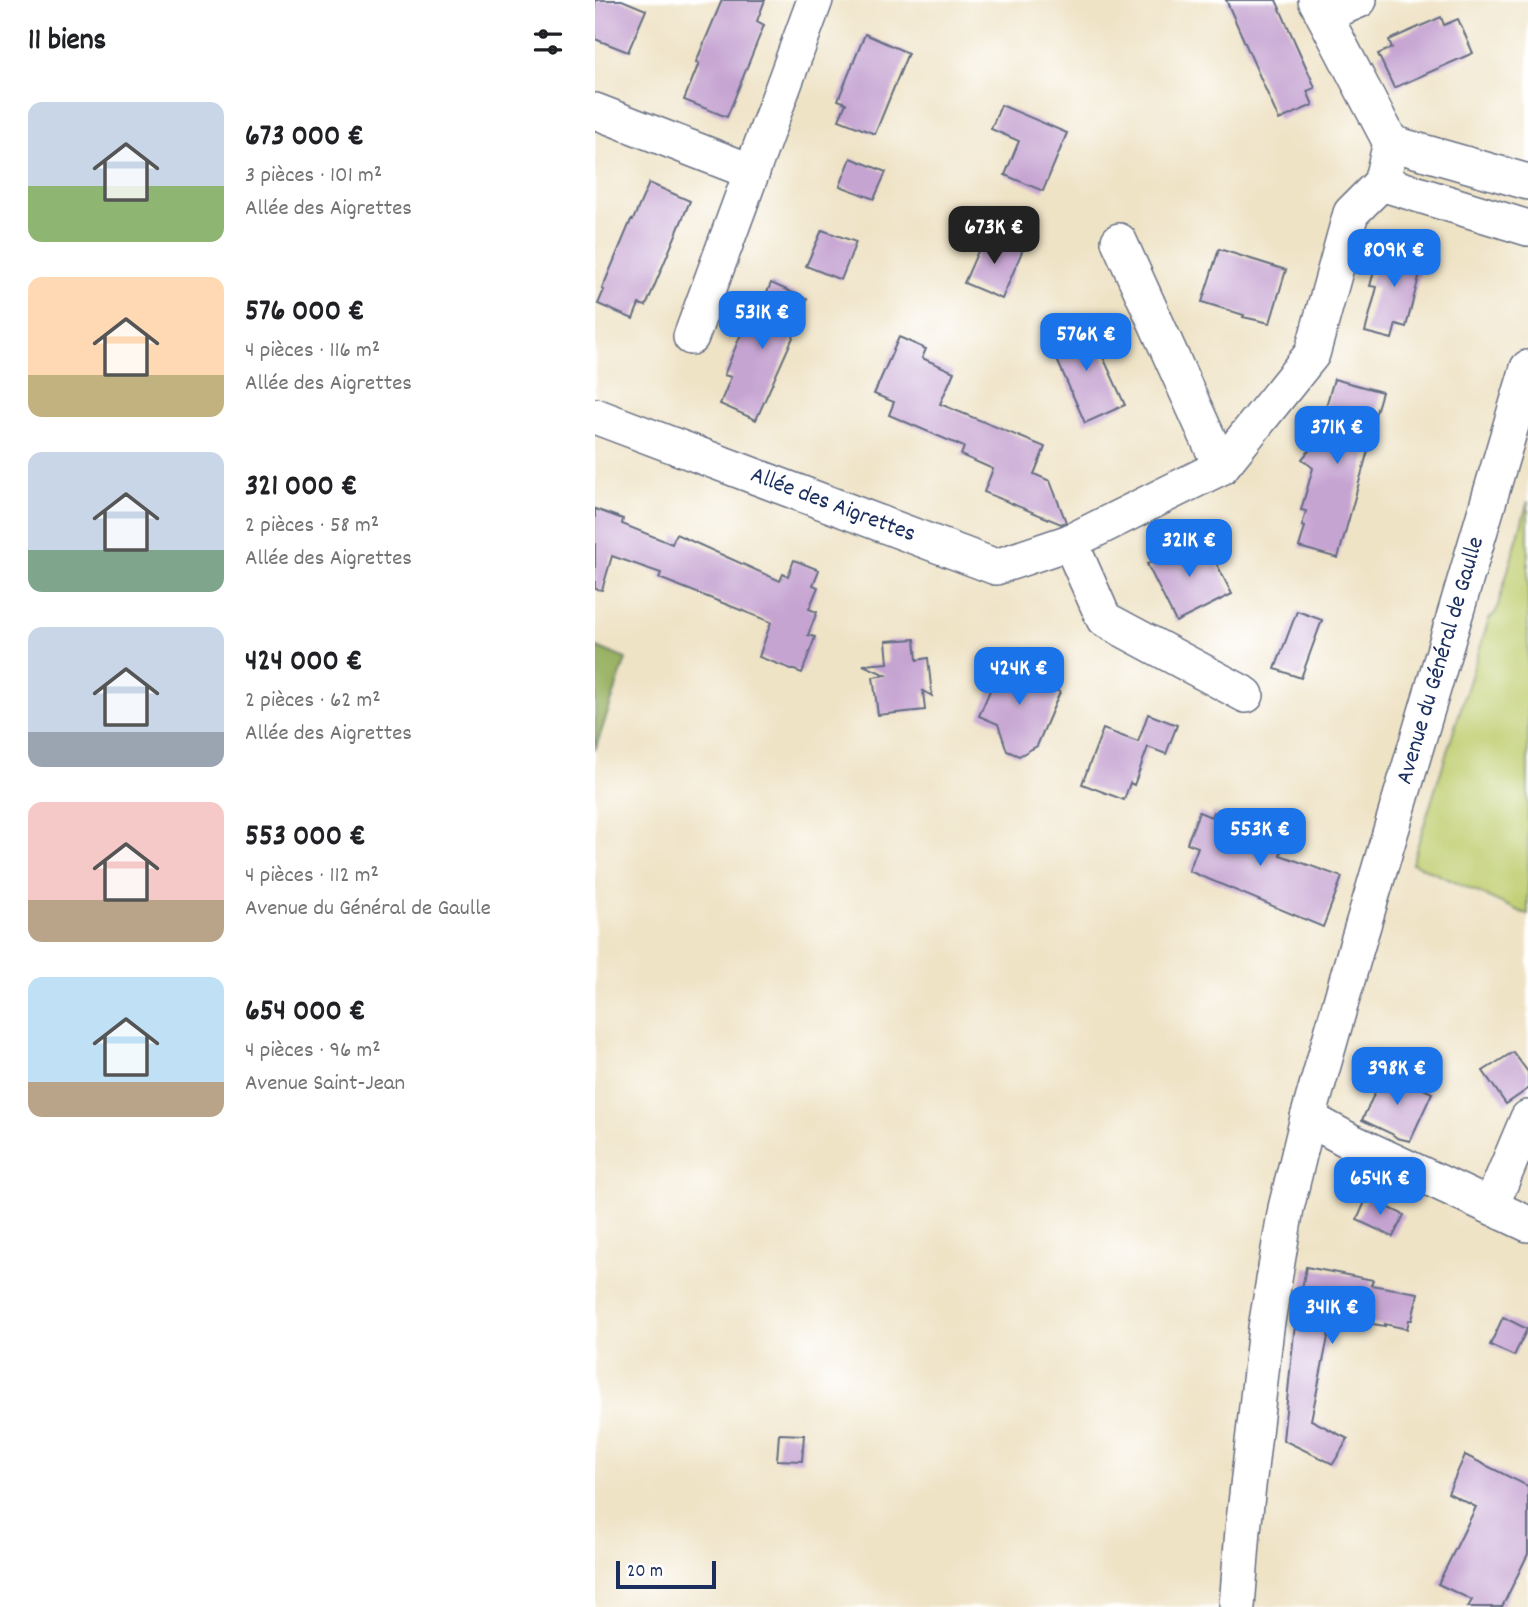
<!DOCTYPE html>
<html lang="fr">
<meta charset="utf-8">
<style>
:root{--surface:#fff;--page:#f6f6f6;--text:#202124;--muted:#757577;--accent:#1a73e8}
body{margin:0;font-family:Dekko,sans-serif;background:var(--page);color:var(--text);height:100vh;display:flex;flex-direction:column;font-size:26px;white-space:nowrap}
*{box-sizing:border-box;margin:0}
p{font-size:23px;color:var(--muted)}
.icon{flex:none;width:38px;height:38px;fill:none;stroke:currentColor;stroke-width:2;stroke-linecap:round;stroke-linejoin:round}
.map{position:relative;flex:1;overflow:hidden}
.side{display:flex;flex-direction:column;background:var(--surface);width:595px}
.side>*{flex:none}
.scale{position:absolute;left:21px;bottom:18px;width:100px;box-sizing:border-box;padding-left:7px;border:4px solid #1b2f5e;border-top:0;font-size:19px;line-height:24px;white-space:nowrap;color:#1b2f5e;-webkit-text-stroke:5px #fff;paint-order:stroke}
.price{position:absolute;translate:-50% -60px;padding:0 16px;border-radius:14px;background:var(--accent);color:#fff;font-size:23px;line-height:46px;filter:drop-shadow(0 2px 4px #0008)}
.price::after{content:'';position:absolute;left:50%;top:42px;width:21px;height:16px;margin-left:-10px;background:inherit;clip-path:polygon(0 0,100% 0,50% 100%)}
.price.active{background:#222;color:#fff}
ul{padding:0;list-style:none}
li{display:flex;align-items:center;gap:21px;height:175px;padding:0 28px}
li span{display:grid;place-items:center;flex:none;width:196px;height:140px;border-radius:14px;color:#555}
li>.icon{margin-inline-start:auto}
span .icon{width:84px;height:84px;fill:#fffc;stroke-width:1}
li b{font-size:30px}
h2{display:flex;justify-content:space-between;align-items:center;height:84px;padding:0 28px;font-size:30px}
main{display:flex;flex:1;min-height:0}
.map>svg:first-child{display:block}
</style>
<main>
<section class="side">
<h2>11 biens<svg class="icon" aria-label="filters" viewBox="0 0 24 24"><path d="M4 7h16M4 17h16"/><circle cx="9" cy="7" r="2"/><circle cx="15" cy="17" r="2"/></svg></h2>
<ul>
<li><span style="background:linear-gradient(#c9d6e8 60%,#8fb573 0)"><svg class="icon" aria-label="home" viewBox="0 0 24 24"><path d="M3 11l9-7 9 7M6 9v11h12V9"/></svg></span><div><b>673 000 €</b><p>3 pièces · 101 m²</p><p>Allée des Aigrettes</p></div></li>
<li><span style="background:linear-gradient(#ffd9b3 70%,#c2b280 0)"><svg class="icon" aria-label="home" viewBox="0 0 24 24"><path d="M3 11l9-7 9 7M6 9v11h12V9"/></svg></span><div><b>576 000 €</b><p>4 pièces · 116 m²</p><p>Allée des Aigrettes</p></div></li>
<li><span style="background:linear-gradient(#c9d6e8 70%,#7fa58c 0)"><svg class="icon" aria-label="home" viewBox="0 0 24 24"><path d="M3 11l9-7 9 7M6 9v11h12V9"/></svg></span><div><b>321 000 €</b><p>2 pièces · 58 m²</p><p>Allée des Aigrettes</p></div></li>
<li><span style="background:linear-gradient(#c9d6e8 75%,#9aa5b1 0)"><svg class="icon" aria-label="home" viewBox="0 0 24 24"><path d="M3 11l9-7 9 7M6 9v11h12V9"/></svg></span><div><b>424 000 €</b><p>2 pièces · 62 m²</p><p>Allée des Aigrettes</p></div></li>
<li><span style="background:linear-gradient(#f6c9c9 70%,#b9a48a 0)"><svg class="icon" aria-label="home" viewBox="0 0 24 24"><path d="M3 11l9-7 9 7M6 9v11h12V9"/></svg></span><div><b>553 000 €</b><p>4 pièces · 112 m²</p><p>Avenue du Général de Gaulle</p></div></li>
<li><span style="background:linear-gradient(#bfe0f5 75%,#b9a48a 0)"><svg class="icon" aria-label="home" viewBox="0 0 24 24"><path d="M3 11l9-7 9 7M6 9v11h12V9"/></svg></span><div><b>654 000 €</b><p>4 pièces · 96 m²</p><p>Avenue Saint-Jean</p></div></li>
</ul>
</section>
<div class="map">
<svg width="933" height="1607" viewBox="0 0 933 1607">
<rect width="100%" height="100%" fill="#fff"/>
<filter id="ink" filterUnits="userSpaceOnUse"><feTurbulence type="fractalNoise" baseFrequency=".0143" numOctaves="2"/><feDisplacementMap in="SourceGraphic" scale="14" xChannelSelector="R" yChannelSelector="G"/><feConvolveMatrix kernelMatrix="1 2 1 2 8 2 1 2 1" color-interpolation-filters="sRGB"/></filter>
<filter id="wash" filterUnits="userSpaceOnUse"><feTurbulence type="fractalNoise" baseFrequency=".00686" numOctaves="4" result="noise"/><feDisplacementMap in="SourceGraphic" scale="28" xChannelSelector="R" yChannelSelector="G"/><feGaussianBlur stdDeviation="1.57" result="paint"/><feColorMatrix in="noise" values="0 0 0 0 0 0 0 0 0 0 0 0 0 0 0 0 0 1.4 0 .05"/><feComposite in="paint" operator="in"/></filter>
<g filter="url(#wash)">
<rect width="100%" height="100%" fill="#efe3c6"/>
<polygon fill="#c0ce6f" stroke="#6e7e66" stroke-width="2" points="933,501 933,915 817,863 894,619 901,612"/>
<polygon fill="#98b162" stroke="#5a7060" stroke-width="2" points="0,646 31,659 0,750"/>
<g id="blocks">
<g fill="#c6a4d2">
<polygon points="0,0 27,0 51,10 33,52 0,39"/>
<polygon points="127,0 170,0 162,21 169,25 132,117 89,100 104,63 101,62"/>
<polygon points="631,0 681,0 716,78 720,88 712,91 718,105 684,120"/>
<polygon points="846,17 849,25 863,19 878,53 799,88 783,54 797,48 794,40"/>
<polygon points="270,34 313,53 280,134 244,120 251,103 243,100"/>
<polygon points="406,105 472,133 448,191 410,175 424,141 396,129"/>
<polygon points="256,158 291,172 279,199 245,186"/>
<polygon points="54,183 95,201 51,306 44,304 38,319 3,304 9,290 7,289 36,220 38,220"/>
<polygon points="227,230 261,242 246,280 211,266"/>
<polygon points="391,233 428,249 407,299 369,283"/>
<polygon points="787,242 830,254 811,327 801,324 797,339 770,332 782,287 775,286"/>
<polygon points="624,249 691,270 675,323 648,317 649,315 607,302"/>
<polygon points="176,283 212,299 197,334 199,335 161,420 125,404 136,377 129,375 157,307 164,311"/>
<polygon points="484,322 496,349 503,346 530,405 490,423 452,337"/>
<polygon points="304,337 331,349 327,358 359,372 345,404 450,447 439,474 455,481 471,522 466,524 389,492 398,469 366,455 369,447 294,415 299,402 279,394"/>
<polygon points="739,379 787,392 774,436 777,436 743,558 704,547 710,527 707,526 711,511 706,510 718,468 707,459 720,444"/>
<polygon points="0,509 28,519 27,524 77,544 81,534 185,581 188,574 193,576 199,560 224,570 218,585 223,587 214,609 222,612 213,635 220,637 207,673 164,657 176,622 64,578 66,573 17,556 7,590 0,589"/>
<polygon points="608,537 637,594 581,622 552,564"/>
<polygon points="702,611 727,620 706,678 680,669"/>
<polygon points="320,639 322,660 333,658 337,696 328,691 330,710 283,715 278,677 291,675 268,665 293,663 291,641"/>
<polygon points="408,660 451,678 448,685 465,692 442,746 424,756 412,751 403,724 384,716"/>
<polygon points="553,714 582,725 571,754 553,747 539,785 535,783 529,800 487,784 508,729 543,742"/>
<polygon points="604,812 616,817 618,812 690,841 685,855 747,877 728,927 594,871 603,847 592,843"/>
<polygon points="918,1052 933,1072 933,1089 911,1104 888,1071"/>
<polygon points="790,1071 837,1093 815,1141 802,1138 797,1134 767,1120"/>
<polygon points="772,1197 809,1215 798,1237 762,1220"/>
<polygon points="711,1267 778,1280 776,1285 823,1293 817,1320 814,1320 812,1329 790,1324 790,1326 766,1322 766,1327 738,1313 716,1420 753,1439 738,1464 688,1440 699,1333"/>
<polygon points="908,1317 932,1329 919,1356 895,1345"/>
<polygon points="184,1434 209,1435 207,1461 182,1460"/>
<polygon points="870,1455 933,1486 933,1554 907,1607 873,1607 877,1600 843,1584 881,1507 853,1493"/>
</g>
</g>
</g>
<g filter="url(#ink)">
<use href="#blocks" fill-opacity="0" stroke="#656e82" stroke-width="2"/>
<g fill="none" stroke-linecap="round" stroke-linejoin="round">
<defs>
<g id="minor">
<polyline points="721,0 796,143 786,183"/>
<polyline points="729,15 764,0"/>
<polyline points="0,111 157,172"/>
<polyline points="796,143 933,182"/>
<polyline points="786,183 933,228"/>
<polyline points="524,241 626,467"/>
<polyline points="96,337 220,0"/>
<path id="s1" d="M0 416 401 567 475 542 626 467 717 354 756 213 786 183"/>
<polyline points="475,542 509,619 651,695"/>
<polyline points="713,1118 755,1141 933,1224"/>
<polyline points="896,1206 933,1118"/>
<path id="s2" d="M642 1607 648 1530 671 1328 691 1208 713 1118 760 952 933 368"/>
</g>
</defs>
<use href="#minor" stroke="#656e82" stroke-width="38"/>
<use href="#minor" stroke="#fff" stroke-width="35"/>
</g>
</g>
<g text-anchor="middle" dominant-baseline="central" stroke-width="5" stroke-linejoin="round" paint-order="stroke">
<g font-size="24" fill="#1b2f5e" stroke="#fff">
<text stroke="none"><textPath href="#s1" startOffset="254">Allée des Aigrettes</textPath></text>
<text stroke="none"><textPath href="#s2" startOffset="971">Avenue du Général de Gaulle</textPath></text>
</g>
</g>
</svg>
<div class="scale">20 m</div>
<b class="price active" style="left:399px;top:266px">673K €</b>
<b class="price" style="left:799px;top:289px">809K €</b>
<b class="price" style="left:167px;top:351px">531K €</b>
<b class="price" style="left:491px;top:373px">576K €</b>
<b class="price" style="left:742px;top:466px">371K €</b>
<b class="price" style="left:594px;top:579px">321K €</b>
<b class="price" style="left:424px;top:707px">424K €</b>
<b class="price" style="left:665px;top:868px">553K €</b>
<b class="price" style="left:802px;top:1107px">398K €</b>
<b class="price" style="left:785px;top:1217px">654K €</b>
<b class="price" style="left:737px;top:1346px">341K €</b>
</div>
</main>
